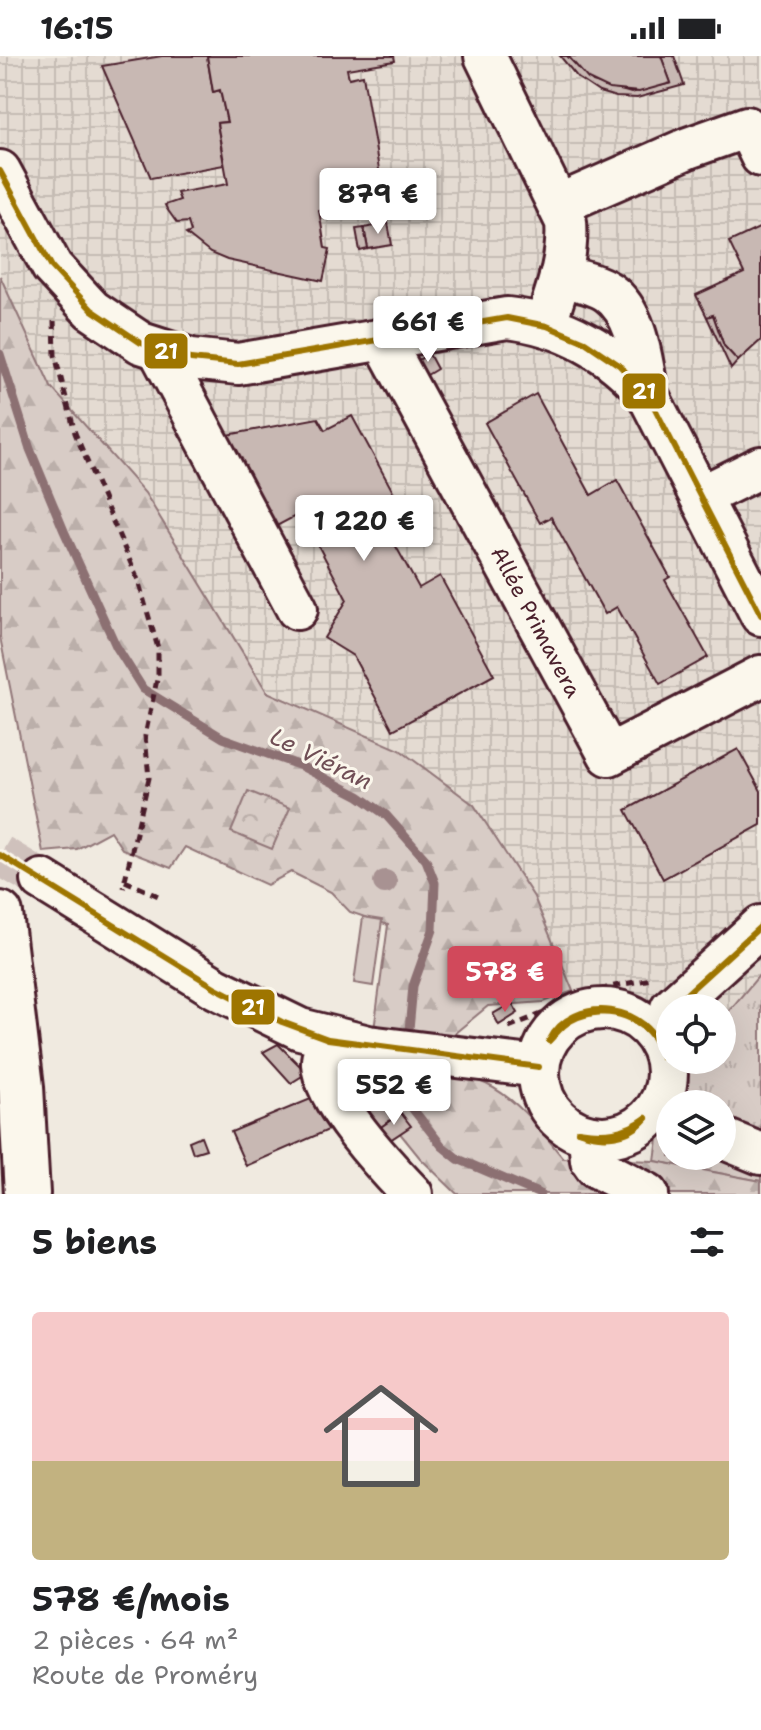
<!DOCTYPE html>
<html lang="fr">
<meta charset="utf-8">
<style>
:root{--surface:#fff;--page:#f6f6f6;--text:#202124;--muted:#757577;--accent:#d1495b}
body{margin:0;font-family:"Shantell Sans",sans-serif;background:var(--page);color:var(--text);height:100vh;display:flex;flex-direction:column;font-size:30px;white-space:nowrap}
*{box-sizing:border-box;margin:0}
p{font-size:26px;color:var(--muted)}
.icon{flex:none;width:44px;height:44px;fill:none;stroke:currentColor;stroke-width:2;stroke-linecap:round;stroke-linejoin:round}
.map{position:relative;height:1138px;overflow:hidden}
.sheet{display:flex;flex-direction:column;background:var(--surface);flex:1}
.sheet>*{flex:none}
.fabs{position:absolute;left:656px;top:938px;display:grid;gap:16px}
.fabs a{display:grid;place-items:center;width:80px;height:80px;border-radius:50%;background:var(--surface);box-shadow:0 8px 32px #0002;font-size:40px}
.price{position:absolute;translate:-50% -68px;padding:0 18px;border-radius:8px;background:#fff;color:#222;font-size:26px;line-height:52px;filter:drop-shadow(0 2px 4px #0008)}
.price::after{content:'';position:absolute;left:50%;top:48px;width:24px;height:18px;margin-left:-12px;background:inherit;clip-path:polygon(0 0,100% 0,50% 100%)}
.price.active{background:var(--accent);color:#fff}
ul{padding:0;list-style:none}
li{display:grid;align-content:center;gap:16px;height:424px;padding:0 32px}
li span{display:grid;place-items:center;height:248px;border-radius:8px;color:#555}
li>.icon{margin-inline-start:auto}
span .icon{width:144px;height:144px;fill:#fffc;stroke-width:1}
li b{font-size:34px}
h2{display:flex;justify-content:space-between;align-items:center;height:96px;padding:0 32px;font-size:34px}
.status{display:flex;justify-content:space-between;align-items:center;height:56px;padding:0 40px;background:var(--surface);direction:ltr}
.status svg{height:22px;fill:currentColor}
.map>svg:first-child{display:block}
</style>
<div class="status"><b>16:15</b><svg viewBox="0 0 49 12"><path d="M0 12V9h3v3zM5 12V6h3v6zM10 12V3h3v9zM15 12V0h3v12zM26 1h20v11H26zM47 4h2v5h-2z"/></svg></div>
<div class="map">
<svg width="761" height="1138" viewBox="0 0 761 1138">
<defs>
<pattern id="industrial-grid" width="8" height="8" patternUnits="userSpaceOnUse" patternTransform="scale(2)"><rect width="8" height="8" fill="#e4dbd2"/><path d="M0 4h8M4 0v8" fill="none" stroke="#c5bcb4"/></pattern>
<pattern id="grass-tufts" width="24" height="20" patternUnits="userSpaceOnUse" patternTransform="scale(2)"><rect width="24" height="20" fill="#d8ccc6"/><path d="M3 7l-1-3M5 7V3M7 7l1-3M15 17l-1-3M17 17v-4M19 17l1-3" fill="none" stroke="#bbafaa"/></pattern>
<pattern id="forest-firs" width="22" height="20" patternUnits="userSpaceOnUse" patternTransform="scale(2)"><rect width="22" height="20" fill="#d8ccc6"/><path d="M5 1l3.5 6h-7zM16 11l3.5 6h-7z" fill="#bbafaa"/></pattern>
<pattern id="park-crowns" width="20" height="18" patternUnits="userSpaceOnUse" patternTransform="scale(2)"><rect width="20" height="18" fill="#d8ccc6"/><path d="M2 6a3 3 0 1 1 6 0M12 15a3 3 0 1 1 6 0" fill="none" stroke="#bbafaa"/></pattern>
</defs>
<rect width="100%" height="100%" fill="#f0eae0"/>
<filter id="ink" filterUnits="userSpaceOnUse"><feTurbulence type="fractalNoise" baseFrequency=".0125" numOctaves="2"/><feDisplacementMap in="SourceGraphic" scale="16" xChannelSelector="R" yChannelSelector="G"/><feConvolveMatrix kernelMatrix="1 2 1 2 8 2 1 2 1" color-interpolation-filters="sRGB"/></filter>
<g filter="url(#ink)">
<polygon fill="url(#industrial-grid)" points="0,0 761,0 761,917 722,963 722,952 670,952 670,979 629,944 602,936 573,935 534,841 400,694 267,636 145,437 51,332 0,220"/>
<path fill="url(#grass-tufts)" stroke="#917678" stroke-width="2" fill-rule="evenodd" d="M761 917V1125L655 1105 661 1061 684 1008 687 1004H722V963ZM670 1048H722V1100H670Z"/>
<g fill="url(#forest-firs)" stroke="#917678" stroke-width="2">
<polygon points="0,220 51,331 145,437 267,636 400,694 474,749 534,841 573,935 544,946 488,950 449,982 374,974 388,869 350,856 331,836 291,816 267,829 185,791 171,812 122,793 110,775 77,793 43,796 0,581"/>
<path d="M368 1011C404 1015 452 1013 486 1028 518 1043 541 1075 563 1102L655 1105 761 1125V1138H457L420 1102 352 1018Z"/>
</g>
<polygon fill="url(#park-crowns)" stroke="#917678" stroke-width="2" points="248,735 290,752 272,793 231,776"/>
<polygon fill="#d8ccc6" stroke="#917678" stroke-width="2" points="363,861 382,864 373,930 354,927"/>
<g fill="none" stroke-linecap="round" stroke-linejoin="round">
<g stroke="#8c6f72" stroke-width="9">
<polyline points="0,298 30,393 64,475 116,590 143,633 223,682 301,710 359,740 386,759 426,804 435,827 433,874 413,930 408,985"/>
<polyline points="406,1004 404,1035 412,1052 442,1090 458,1103 540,1138"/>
</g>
</g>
<g fill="#c8b8b3" stroke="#4a1f2b" stroke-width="2">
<polygon points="162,0 207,0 213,36 220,34 227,66 217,67 224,109 151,122 102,10"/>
<polygon points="207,0 394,0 395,5 347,13 349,22 363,19 384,143 319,154 325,192 330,193 323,225 227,204 210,197 186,178 191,176 188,166 177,167 167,153 165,149 180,144 177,137 228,128 217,67 227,66 220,34 213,36"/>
<polygon points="560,0 567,0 593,26 631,37 671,27 661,0 674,0 684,29 637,42 616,41 599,36 578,22"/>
<polygon points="568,0 661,0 671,27 639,36 609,33 588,23"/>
<polygon points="388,167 392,189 368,193 364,172"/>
<polygon points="761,171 761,284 738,305 724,290 713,259 707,261 696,239 744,217 729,186"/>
<polygon points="364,172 368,193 360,195 356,173"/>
<polygon points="713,259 724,290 738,305 731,313 707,261"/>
<polygon points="429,298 437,313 427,319 418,304"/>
<polygon points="536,338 591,439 617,424 670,521 665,524 708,601 660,628 617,551 605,558 551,461 540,467 485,367"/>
<polygon points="352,360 404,456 383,467 419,532 440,520 494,619 393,674 353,600 324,582 347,544 301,457 271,473 222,380 318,362 325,374"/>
<polygon points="738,693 761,735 761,769 663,823 626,754"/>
<polygon points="512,947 518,957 499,969 493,958"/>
<polygon points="278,988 307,1017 291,1027 263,996"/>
<polygon points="371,1016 401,1057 378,1073 349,1032"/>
<polygon points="318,1040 333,1072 246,1110 231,1076"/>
<polygon points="401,1057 411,1070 387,1086 378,1073"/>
<polygon points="201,1080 206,1093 193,1097 189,1085"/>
</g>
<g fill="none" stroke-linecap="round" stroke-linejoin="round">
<polyline stroke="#cfc1bc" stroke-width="40" stroke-dasharray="40 20" stroke-linecap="butt" points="0,799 42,824"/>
<defs>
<g id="minor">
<path d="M485 0 566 166C569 202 556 236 545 269"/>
<path d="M0 115 52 211 92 254 141 287 191 303 238 308 507 262C562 268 613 295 648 339L761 559"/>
<polyline points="558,149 688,92 747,71 761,100"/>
<path d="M560 220C575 224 595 227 608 236 638 257 642 306 648 339"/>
<polyline points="382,282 609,699 761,620"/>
<polyline points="159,294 297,553"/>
<polyline points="702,440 761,411"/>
<polyline points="42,824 216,932 300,973 368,990 539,1011"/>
<polyline points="671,952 761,870"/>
<circle cx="603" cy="1017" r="64"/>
<path d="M328 983C326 990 321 1000 322 1008 324 1045 386 1111 412 1138"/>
<polyline points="589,1080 591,1104 596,1111 648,1138"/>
<polyline points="722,1082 761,1098"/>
</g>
<polyline id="highway" points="0,858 21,1031 27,1138"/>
</defs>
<use href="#minor" stroke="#4a1f2b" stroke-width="46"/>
<use href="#highway" stroke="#4a1f2b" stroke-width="50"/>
<g stroke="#4a1f2b" stroke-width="5" stroke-dasharray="8 6" stroke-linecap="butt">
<polyline points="54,265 55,299 75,377 138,524 158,592 158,619 145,680 149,722 123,832"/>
<polyline points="125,825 163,842"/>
<polyline points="509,971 609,931 651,923"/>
</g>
<use href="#minor" stroke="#fbf7ec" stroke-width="40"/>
<use href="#highway" stroke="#fbf7ec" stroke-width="44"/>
<defs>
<g id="bus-1">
<polyline points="0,115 52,211 92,254 141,287 191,303 238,308 507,262 547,270 585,286 619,309 648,339 761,559"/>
<polyline points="0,799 216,932 282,966 328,983 539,1011"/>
<polyline points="671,952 761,870"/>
<path d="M549 985C572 937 653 947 662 1000"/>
<path d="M549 985C556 978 563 968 572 964 607 946 651 961 662 1000"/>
<path d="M578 1075C605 1079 624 1078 646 1062"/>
<path d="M578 1075C601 1084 629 1083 646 1062"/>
</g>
</defs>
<use href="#bus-1" stroke="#fbf7ec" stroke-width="12"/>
<use href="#bus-1" stroke="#9e7500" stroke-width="6"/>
</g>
<circle fill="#a89292" cx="385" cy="826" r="12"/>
</g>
<g text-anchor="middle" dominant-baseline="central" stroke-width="6" stroke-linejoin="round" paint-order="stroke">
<g font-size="22" fill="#4a1f2b" stroke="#fbf7ec">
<text transform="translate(536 566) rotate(62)">Allée Primavera</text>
</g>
<g font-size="24" font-style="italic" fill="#704e55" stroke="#fbf7ec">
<text transform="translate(321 703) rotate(26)">Le Viéran</text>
</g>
</g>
<g stroke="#fbf7ec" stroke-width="3">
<rect x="143" y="276" width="46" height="38" rx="8" fill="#9e7500"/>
<rect x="621" y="316" width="46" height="38" rx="8" fill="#9e7500"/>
<rect x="230" y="932" width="46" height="38" rx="8" fill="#9e7500"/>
</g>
<g font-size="22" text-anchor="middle" font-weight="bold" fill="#fff">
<text x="166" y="303">21</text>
<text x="644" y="343">21</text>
<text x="253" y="959">21</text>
</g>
</svg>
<div class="fabs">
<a><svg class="icon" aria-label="locate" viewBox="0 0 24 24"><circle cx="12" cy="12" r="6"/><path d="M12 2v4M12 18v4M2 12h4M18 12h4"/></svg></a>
<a><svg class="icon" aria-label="layers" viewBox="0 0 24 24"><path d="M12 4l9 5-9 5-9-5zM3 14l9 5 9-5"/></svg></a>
</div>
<b class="price" style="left:378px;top:180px">879 €</b>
<b class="price" style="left:428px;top:308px">661 €</b>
<b class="price" style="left:364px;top:507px">1 220 €</b>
<b class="price active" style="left:505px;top:958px">578 €</b>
<b class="price" style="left:394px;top:1071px">552 €</b>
</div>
<section class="sheet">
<h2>5 biens<svg class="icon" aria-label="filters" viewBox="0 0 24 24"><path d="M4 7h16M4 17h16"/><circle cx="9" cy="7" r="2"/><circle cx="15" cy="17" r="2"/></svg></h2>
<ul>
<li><span style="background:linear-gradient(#f6c9c9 60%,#c2b280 0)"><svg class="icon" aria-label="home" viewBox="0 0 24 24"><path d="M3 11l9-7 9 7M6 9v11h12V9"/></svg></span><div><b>578 €/mois</b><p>2 pièces · 64 m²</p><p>Route de Proméry</p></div></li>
</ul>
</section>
